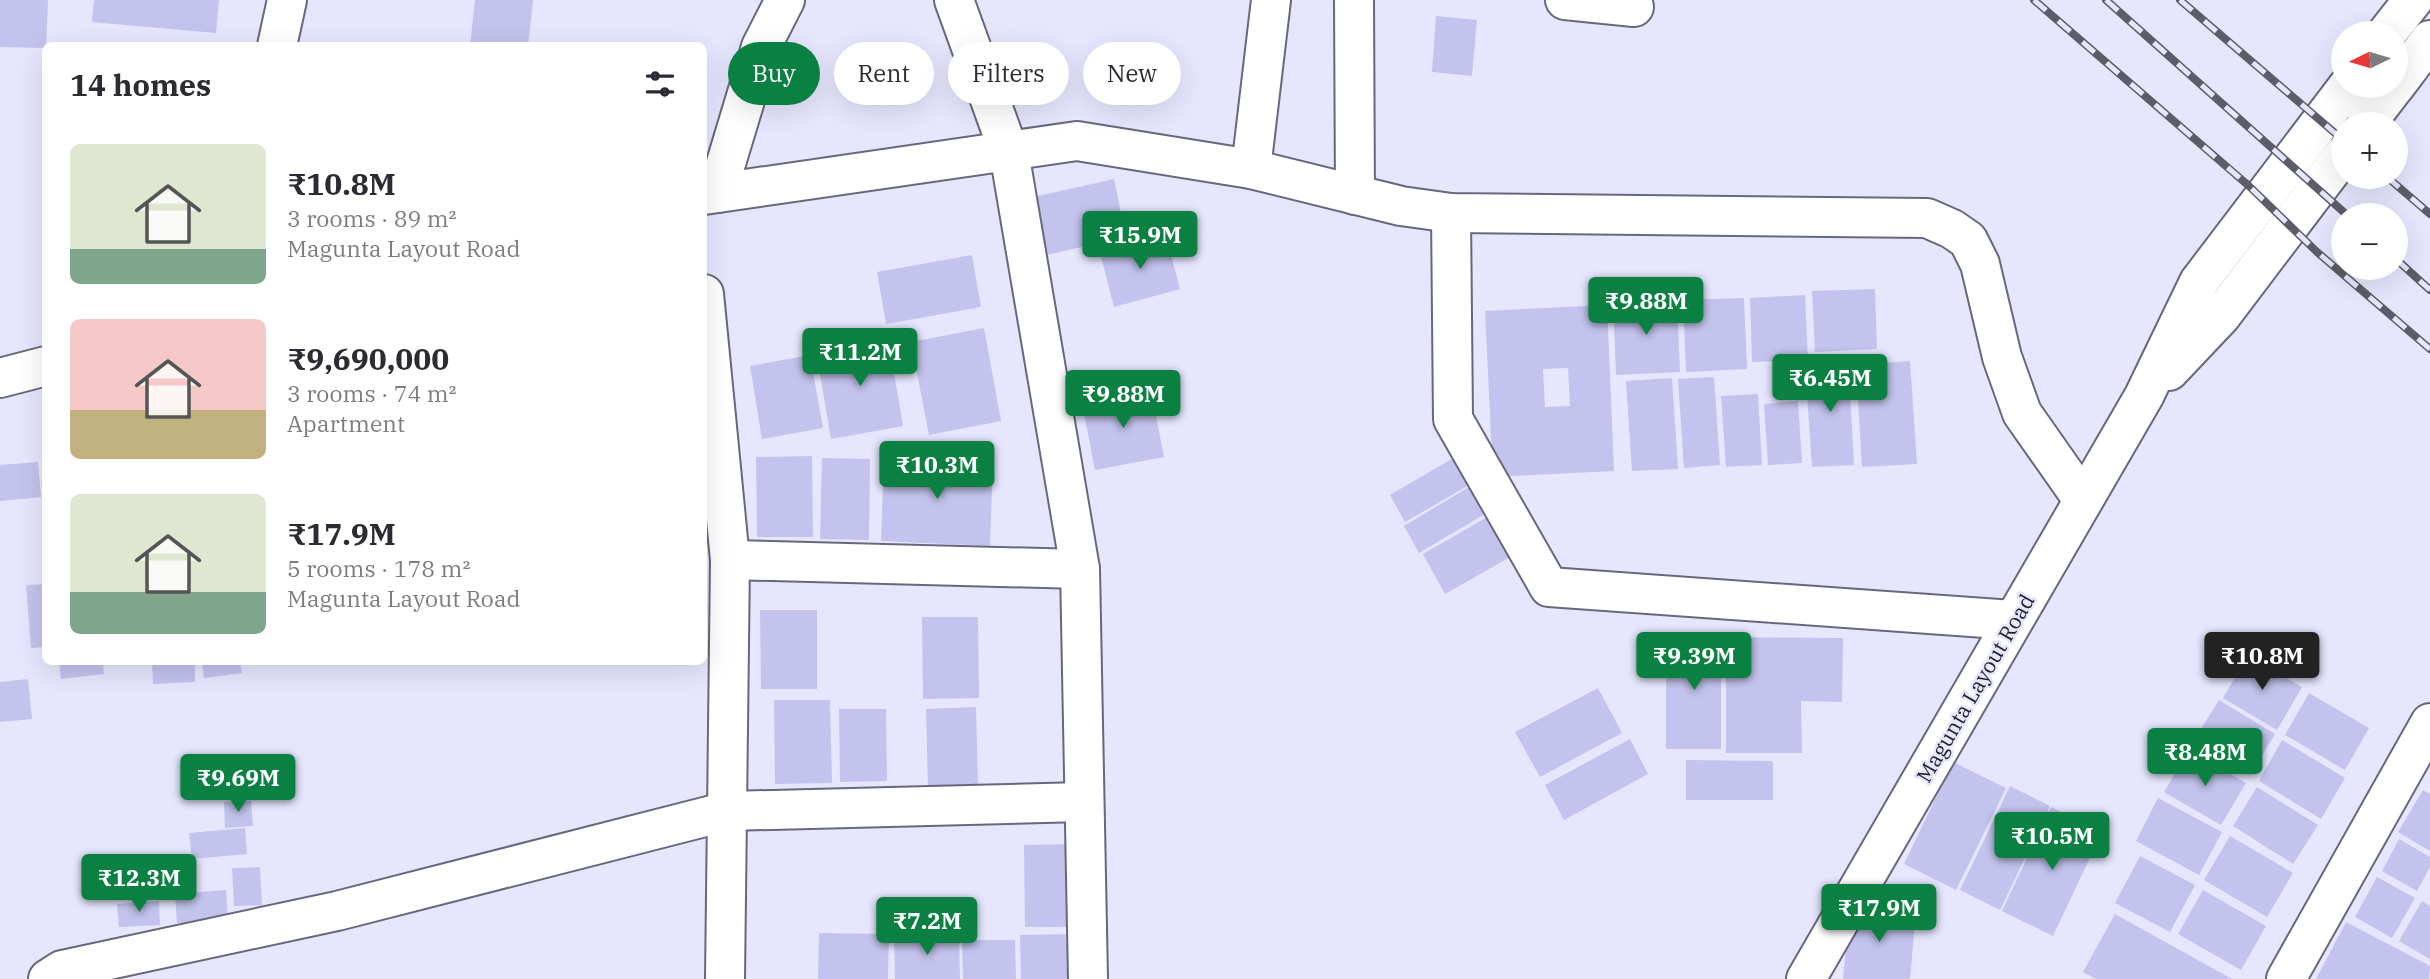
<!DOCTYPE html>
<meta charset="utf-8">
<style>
:root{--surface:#fff;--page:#f2f2f3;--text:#2b2b33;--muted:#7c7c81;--accent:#0b8043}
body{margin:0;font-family:"IBM Plex Serif",serif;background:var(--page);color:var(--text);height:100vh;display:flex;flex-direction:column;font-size:26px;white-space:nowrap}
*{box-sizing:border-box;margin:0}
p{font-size:23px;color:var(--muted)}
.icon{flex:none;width:38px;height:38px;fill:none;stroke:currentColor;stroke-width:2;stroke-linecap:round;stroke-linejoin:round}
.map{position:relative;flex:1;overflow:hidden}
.details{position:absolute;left:42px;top:42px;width:665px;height:623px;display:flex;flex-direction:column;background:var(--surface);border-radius:10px;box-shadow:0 7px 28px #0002}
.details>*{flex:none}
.hud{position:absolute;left:728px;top:42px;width:665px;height:63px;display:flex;gap:14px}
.needle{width:46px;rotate:265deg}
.buttons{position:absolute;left:2331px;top:21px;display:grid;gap:14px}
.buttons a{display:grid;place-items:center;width:77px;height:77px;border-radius:50%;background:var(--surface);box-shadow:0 7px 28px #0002;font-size:35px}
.price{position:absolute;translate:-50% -60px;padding:0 16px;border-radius:7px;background:var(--accent);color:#fff;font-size:23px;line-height:46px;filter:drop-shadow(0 2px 4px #0008)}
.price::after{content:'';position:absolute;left:50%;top:42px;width:21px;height:16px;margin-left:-10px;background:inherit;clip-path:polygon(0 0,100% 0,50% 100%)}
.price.selected{background:#222;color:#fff}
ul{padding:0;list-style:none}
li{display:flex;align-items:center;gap:21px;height:175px;padding:0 28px}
li span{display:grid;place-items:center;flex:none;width:196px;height:140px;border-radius:10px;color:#555}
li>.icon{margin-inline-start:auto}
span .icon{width:84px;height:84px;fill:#fffc;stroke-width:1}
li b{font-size:30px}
h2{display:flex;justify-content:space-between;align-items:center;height:84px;padding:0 28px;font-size:30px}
.tag{padding:0 24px;border-radius:32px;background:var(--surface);box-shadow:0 7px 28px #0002;font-size:24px;line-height:63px}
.tag.selected{background:var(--accent);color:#fff}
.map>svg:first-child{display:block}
</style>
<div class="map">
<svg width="2430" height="979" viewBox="0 0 2430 979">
<rect width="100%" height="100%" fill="#e6e7fe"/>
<g fill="#c3c3ed" fill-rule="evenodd">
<polygon points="0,0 48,0 46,48 0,47"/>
<polygon points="94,0 219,0 216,33 92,22"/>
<polygon points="475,0 533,0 528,46 470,46"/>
<polygon points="1436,16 1477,20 1472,76 1432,72"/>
<polygon points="1114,179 1126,237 1042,256 1029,198"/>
<polygon points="1166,236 1180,289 1114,307 1100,253"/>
<polygon points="972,255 981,307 886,324 877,272"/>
<polygon points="1875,289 1877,349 1815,352 1812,291"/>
<polygon points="1805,295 1808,360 1752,362 1750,298"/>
<polygon points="1744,298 1747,369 1686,372 1683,300"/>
<polygon points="1677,300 1680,372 1616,375 1613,303"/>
<path d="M1607 305 1614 471 1493 477 1485 311ZM1568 368 1570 406 1545 407 1543 369Z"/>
<polygon points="984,328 1001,421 929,435 911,342"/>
<polygon points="888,338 903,426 831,439 816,351"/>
<polygon points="810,355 823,428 762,439 750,366"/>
<polygon points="1848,360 1854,465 1812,467 1805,363"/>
<polygon points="1910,361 1917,464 1862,467 1856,365"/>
<polygon points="1714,377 1720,465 1684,468 1678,379"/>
<polygon points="1672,378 1678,469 1632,471 1626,381"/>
<polygon points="1151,390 1164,457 1095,470 1082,403"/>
<polygon points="1758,394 1762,465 1726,467 1721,396"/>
<polygon points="1798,401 1802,463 1768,465 1764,404"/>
<polygon points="884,455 993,460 990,546 881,541"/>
<polygon points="812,456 813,537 757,537 756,457"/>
<polygon points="1455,457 1471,484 1405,522 1390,495"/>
<polygon points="822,458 870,459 869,540 820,539"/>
<polygon points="38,462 41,497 0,501 0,465"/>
<polygon points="1479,481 1495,508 1419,553 1404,526"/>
<polygon points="1496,512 1519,552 1445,594 1423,554"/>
<polygon points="46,584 46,647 31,648 26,585"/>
<polygon points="760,610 817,610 817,689 761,689"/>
<polygon points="922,617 978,617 979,698 923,699"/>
<rect x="1666" y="634" width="55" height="115"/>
<polygon points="1726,637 1843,638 1842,702 1801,701 1802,753 1726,753"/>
<polygon points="2248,655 2302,687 2277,730 2223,698"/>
<polygon points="59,662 103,662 104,674 61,679"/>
<polygon points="152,662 195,662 195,682 153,684"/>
<polygon points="202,662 240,662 242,673 204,678"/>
<polygon points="28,679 32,719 0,722 0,682"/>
<polygon points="1598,688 1622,733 1540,777 1515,732"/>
<polygon points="2309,693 2369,728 2345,770 2285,735"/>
<polygon points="774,700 830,700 832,783 775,784"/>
<polygon points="2219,700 2275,734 2250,775 2194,740"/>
<polygon points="976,707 978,788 928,789 926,709"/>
<polygon points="839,709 886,709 887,781 840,782"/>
<polygon points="1630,739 1648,774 1564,820 1545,785"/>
<polygon points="2282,740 2345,778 2321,819 2259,781"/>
<polygon points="2189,750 2246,783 2221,825 2164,792"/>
<polygon points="1686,760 1773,761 1773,800 1686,800"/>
<polygon points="1953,762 2006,788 1956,890 1904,864"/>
<polygon points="2010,786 2050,806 2000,910 1960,890"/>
<polygon points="2257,787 2318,825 2293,864 2233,826"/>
<polygon points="2423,790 2430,794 2430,851 2398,832"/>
<polygon points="2158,798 2222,832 2199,875 2136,841"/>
<polygon points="251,801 253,826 225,828 224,802"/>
<polygon points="2051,807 2102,832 2053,936 2002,911"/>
<polygon points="245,828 247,854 192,859 189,833"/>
<polygon points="2230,836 2293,873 2267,917 2204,880"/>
<polygon points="2399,839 2430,857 2430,867 2417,891 2382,871"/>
<polygon points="1078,844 1079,927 1025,927 1024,845"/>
<polygon points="2140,856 2195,885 2170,932 2115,903"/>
<polygon points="260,867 262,905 234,906 232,868"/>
<polygon points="2377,877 2415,898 2392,938 2355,917"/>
<polygon points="226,890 228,920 177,923 175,894"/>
<polygon points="2203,890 2266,926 2241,970 2178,934"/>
<polygon points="159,901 160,925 119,927 117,904"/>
<polygon points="2422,901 2430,906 2430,959 2399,941"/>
<polygon points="1850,905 1916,911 1910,979 1843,979"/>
<polygon points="2115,914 2232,979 2096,979 2083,972"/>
<polygon points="2346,922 2430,966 2429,979 2316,979"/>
<polygon points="819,933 889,934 888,979 818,979"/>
<polygon points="1077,934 1078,979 1021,979 1020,935"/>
<polygon points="959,935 960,979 895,979 894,936"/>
<polygon points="962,940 1015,940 1016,979 963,979"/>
</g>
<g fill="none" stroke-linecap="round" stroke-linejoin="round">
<defs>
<g id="minor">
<polyline points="954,0 1009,152 1080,569 1088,979"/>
<polyline points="1354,0 1355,195"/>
<polyline points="1565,0 1634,7"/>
<polyline points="2387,33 2413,0"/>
<polyline points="277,46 287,0"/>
<polyline points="2396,85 2430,40"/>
<polyline points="2366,124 2395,86"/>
<polyline points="1251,169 1271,0"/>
<polyline points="717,193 761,47 785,0"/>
<polyline points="704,195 1077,141 1251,169 1401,206 1451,213 1927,218 1952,229 1968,240 1980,264 2002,357 2022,413 2083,500"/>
<polyline points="1451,213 1453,419 1549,587 2013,620"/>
<polyline points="704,294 730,560 725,979"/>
<polyline points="2169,371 2221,316 2343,155"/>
<polyline points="0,378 46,366"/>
<polyline points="730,560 1080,569"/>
<polyline points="48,979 62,970 337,911 728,811 1083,802"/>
<polyline points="1806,979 2144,396 2199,282 2348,86"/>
<polyline points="2286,979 2430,723"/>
</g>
</defs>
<use href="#minor" stroke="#68687c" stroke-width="42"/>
<use href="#minor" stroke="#fff" stroke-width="38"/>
<defs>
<g id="rail">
<polyline points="2034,0 2249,186 2317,252 2430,349"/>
<polyline points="2106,0 2347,215"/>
<polyline points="2180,0 2343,140"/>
<polyline points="2387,177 2430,214"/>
<polyline points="2396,259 2430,290"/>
</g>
</defs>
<use href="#rail" stroke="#5c5d69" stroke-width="8"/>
<use href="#rail" stroke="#e6e7fe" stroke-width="5" stroke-dasharray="16" stroke-linecap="butt"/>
</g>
<g text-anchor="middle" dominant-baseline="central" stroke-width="5" stroke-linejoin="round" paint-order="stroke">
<g font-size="21" fill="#1f1f27" stroke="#e6e7fe">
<text transform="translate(1975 688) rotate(-60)">Magunta Layout Road</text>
</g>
</g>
</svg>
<div class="buttons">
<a><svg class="needle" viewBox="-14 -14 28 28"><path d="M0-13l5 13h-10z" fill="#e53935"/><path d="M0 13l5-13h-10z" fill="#7c7c81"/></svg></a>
<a>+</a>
<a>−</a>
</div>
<b class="price" style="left:1140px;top:271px">₹15.9M</b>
<b class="price" style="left:1646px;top:337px">₹9.88M</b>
<b class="price" style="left:860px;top:388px">₹11.2M</b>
<b class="price" style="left:1830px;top:414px">₹6.45M</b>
<b class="price" style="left:1123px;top:430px">₹9.88M</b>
<b class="price" style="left:937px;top:501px">₹10.3M</b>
<b class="price" style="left:1694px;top:692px">₹9.39M</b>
<b class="price selected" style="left:2262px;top:692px">₹10.8M</b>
<b class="price" style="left:2205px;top:788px">₹8.48M</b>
<b class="price" style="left:238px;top:814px">₹9.69M</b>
<b class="price" style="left:2052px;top:872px">₹10.5M</b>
<b class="price" style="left:139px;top:914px">₹12.3M</b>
<b class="price" style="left:1879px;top:944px">₹17.9M</b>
<b class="price" style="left:927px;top:957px">₹7.2M</b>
<div class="hud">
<a class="tag selected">Buy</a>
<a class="tag">Rent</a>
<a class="tag">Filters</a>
<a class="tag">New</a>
</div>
<section class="details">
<h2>14 homes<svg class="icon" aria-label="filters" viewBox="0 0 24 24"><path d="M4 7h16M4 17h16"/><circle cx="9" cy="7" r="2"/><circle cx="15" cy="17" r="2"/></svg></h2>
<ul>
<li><span style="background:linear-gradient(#dfe7d0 75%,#7fa58c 0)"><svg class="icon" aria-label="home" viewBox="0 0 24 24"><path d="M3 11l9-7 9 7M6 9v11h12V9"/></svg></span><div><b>₹10.8M</b><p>3 rooms · 89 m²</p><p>Magunta Layout Road</p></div></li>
<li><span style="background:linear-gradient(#f6c9c9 65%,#c2b280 0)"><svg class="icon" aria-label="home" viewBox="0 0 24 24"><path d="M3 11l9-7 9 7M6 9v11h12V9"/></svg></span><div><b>₹9,690,000</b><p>3 rooms · 74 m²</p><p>Apartment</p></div></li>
<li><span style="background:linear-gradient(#dfe7d0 70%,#7fa58c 0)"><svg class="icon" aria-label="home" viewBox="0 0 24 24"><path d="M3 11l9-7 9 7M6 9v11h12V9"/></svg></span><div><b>₹17.9M</b><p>5 rooms · 178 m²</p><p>Magunta Layout Road</p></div></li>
</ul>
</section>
</div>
